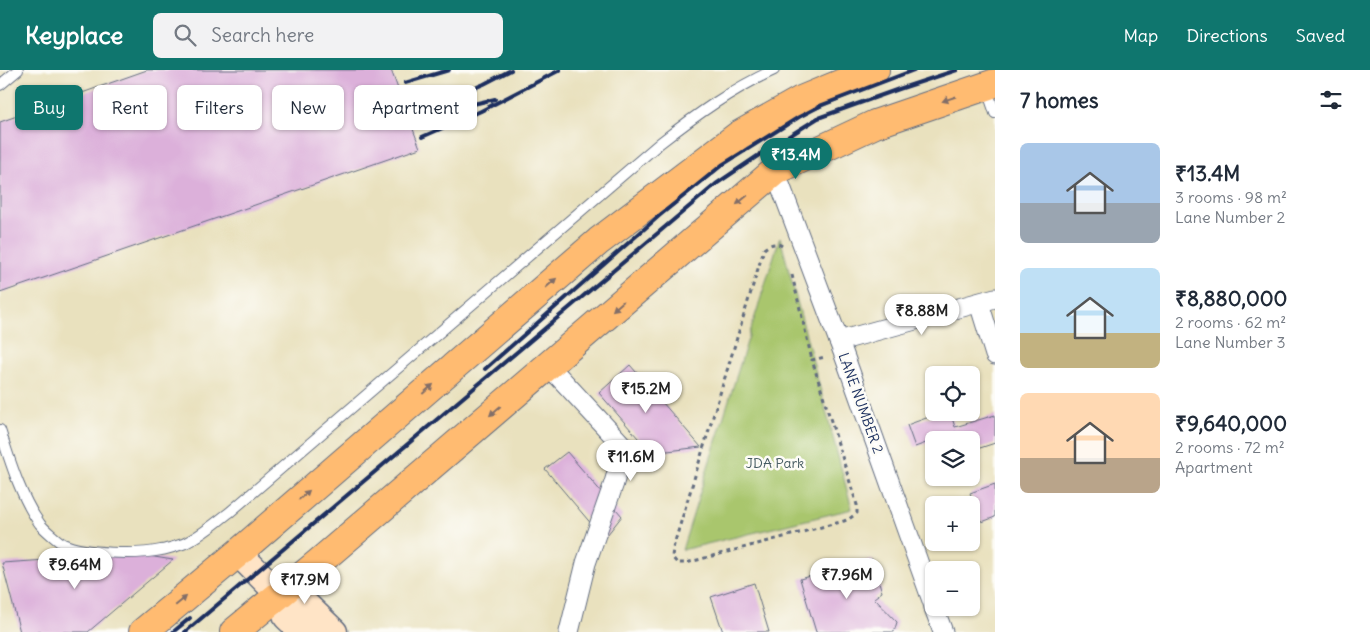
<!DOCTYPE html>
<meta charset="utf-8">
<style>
:root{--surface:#fff;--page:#f2f2f3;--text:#1f2937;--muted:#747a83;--accent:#0f766e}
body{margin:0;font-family:Delius,sans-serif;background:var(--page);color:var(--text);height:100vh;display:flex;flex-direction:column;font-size:19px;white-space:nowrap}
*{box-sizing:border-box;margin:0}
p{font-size:16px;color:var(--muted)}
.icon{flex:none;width:28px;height:28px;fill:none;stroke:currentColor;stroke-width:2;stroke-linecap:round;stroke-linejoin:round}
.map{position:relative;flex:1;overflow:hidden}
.panel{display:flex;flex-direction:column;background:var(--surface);width:375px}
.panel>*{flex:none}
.banner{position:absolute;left:15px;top:15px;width:475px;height:45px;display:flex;gap:10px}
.fabs{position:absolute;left:925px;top:296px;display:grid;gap:10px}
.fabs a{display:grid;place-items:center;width:55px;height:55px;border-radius:8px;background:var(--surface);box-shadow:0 1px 4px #0004;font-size:25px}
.price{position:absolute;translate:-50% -42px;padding:0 11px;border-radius:18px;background:#fff;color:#222;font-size:16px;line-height:32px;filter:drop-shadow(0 1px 2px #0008)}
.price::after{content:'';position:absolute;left:50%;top:30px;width:15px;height:11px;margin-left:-8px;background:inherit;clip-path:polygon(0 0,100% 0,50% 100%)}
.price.on{background:var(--accent);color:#fff}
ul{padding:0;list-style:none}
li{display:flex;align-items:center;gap:15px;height:125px;padding:0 25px}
li span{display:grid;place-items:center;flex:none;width:140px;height:100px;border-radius:8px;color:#555}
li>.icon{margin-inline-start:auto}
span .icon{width:60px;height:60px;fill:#fffc;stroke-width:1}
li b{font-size:21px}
h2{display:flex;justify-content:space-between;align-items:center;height:60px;padding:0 25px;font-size:21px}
.tag{padding:0 18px;border-radius:8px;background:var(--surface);box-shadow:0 1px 4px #0004;font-size:18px;line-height:45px}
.tag.on{background:var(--accent);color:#fff}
header{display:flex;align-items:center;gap:30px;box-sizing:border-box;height:70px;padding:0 25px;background:var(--accent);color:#fff}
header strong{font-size:24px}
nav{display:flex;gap:28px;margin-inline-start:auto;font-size:18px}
.search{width:350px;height:45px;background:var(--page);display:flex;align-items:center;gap:12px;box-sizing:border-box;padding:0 18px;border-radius:8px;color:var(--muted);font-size:19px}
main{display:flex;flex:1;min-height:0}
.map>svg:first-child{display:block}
</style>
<header>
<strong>Keyplace</strong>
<div class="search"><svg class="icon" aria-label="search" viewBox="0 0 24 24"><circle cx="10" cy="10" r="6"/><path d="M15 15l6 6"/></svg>Search here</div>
<nav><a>Map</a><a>Directions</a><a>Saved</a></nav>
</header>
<main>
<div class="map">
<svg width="995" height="562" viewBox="0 0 995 562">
<rect width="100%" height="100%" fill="#fdfcf7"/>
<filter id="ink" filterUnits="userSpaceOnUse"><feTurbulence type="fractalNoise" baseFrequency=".02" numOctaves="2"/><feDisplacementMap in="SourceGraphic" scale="10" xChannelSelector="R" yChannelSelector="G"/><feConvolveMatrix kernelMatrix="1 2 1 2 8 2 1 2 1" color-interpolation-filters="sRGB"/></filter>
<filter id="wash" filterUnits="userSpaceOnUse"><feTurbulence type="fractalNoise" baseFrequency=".0096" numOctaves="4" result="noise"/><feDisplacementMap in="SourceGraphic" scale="20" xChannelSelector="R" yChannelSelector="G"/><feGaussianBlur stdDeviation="1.12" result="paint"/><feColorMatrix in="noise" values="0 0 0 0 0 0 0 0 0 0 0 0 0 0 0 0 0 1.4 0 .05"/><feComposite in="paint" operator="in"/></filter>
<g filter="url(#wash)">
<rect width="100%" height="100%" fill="#e9e1be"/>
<polygon fill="#a9c66d" stroke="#627a66" points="780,167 852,439 682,480 778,173"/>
<g id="blocks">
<g fill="#dcb0da">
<polygon points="147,0 391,0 420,78 0,223 0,52"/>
<polygon points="630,295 701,377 651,383 599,323"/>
<polygon points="943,342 950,342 955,357 995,345 995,373 971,381 971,370 959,370 956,362 915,377 907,355"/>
<polygon points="567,382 622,446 604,469 545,399"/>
<polygon points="995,414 995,447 982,452 970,423"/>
<polygon points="136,484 173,490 88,562 20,562 2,493"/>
<polygon points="872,489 882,522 874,528 897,552 894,562 816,562 800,509"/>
<polygon points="754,513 769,562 723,562 711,527"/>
</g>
</g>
</g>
<g filter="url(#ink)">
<use href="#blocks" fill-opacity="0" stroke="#636d80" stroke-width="1"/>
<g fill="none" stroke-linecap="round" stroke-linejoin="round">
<defs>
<g id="lane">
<polyline points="0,15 18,0"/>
<polyline points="986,17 995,43"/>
<path d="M0 360C10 391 21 428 40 454 44 459 58 471 63 474 84 484 138 485 161 480 168 479 176 476 183 474 200 467 215 453 230 442L660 73C696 45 732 19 774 0"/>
</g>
<g id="street">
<polyline points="775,101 843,282 934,536"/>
<polyline points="979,233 995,285"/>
<polyline points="839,271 995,228"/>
<polyline points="549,296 624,377 614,413 586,493 569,562"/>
<polyline points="934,538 943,562"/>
</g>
<g id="secondary">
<polyline points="238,483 280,525 287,547 303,562"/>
<polyline points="280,525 303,532 334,562"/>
</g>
<g id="primary">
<polyline points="143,562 238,483 599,171 739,65 801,30 859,6 875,0"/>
<polyline points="234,562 318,493 775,101 875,54 995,13"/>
</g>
</defs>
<use href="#lane" stroke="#636d80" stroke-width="12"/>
<use href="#street" stroke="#636d80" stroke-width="21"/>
<use href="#secondary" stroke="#636d80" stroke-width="29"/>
<use href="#primary" stroke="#636d80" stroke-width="30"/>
<g stroke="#636d80" stroke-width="3" stroke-dasharray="4 4" stroke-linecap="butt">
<path d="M782 176C776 172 770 174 764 179L673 478 672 487 677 493H686L844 451 849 449 857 443V435L812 290 825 287"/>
<polyline points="792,205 812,290"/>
</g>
<use href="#lane" stroke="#fff" stroke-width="10"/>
<use href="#street" stroke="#fff" stroke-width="19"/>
<use href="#secondary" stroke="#ffe4c6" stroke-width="26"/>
<use href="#primary" stroke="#ffbb71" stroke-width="28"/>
<g stroke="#1b2f5e" stroke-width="4">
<polyline points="405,13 449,0"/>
<polyline points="411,45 484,14 511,0"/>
<polyline points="417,53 469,35 495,29"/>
<polyline points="422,67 481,41 560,0"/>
<polyline points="485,299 659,146 722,95 799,47 822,35 914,0"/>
<polyline points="173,562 190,548"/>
<polyline points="185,562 716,114 762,83 818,48 899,19 957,0"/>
</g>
</g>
<defs><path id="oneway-solid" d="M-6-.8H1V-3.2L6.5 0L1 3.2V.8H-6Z" transform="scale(1.25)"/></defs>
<g fill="#826e67">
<use href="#oneway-solid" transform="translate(949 29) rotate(161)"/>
<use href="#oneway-solid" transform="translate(742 130) rotate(140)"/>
<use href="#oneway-solid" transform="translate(551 213) rotate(-41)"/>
<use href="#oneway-solid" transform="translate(618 236) rotate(139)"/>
<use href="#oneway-solid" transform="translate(428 319) rotate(-41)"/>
<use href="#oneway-solid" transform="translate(495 341) rotate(139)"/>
<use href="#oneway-solid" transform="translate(304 425) rotate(-41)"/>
<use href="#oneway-solid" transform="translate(181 531) rotate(-40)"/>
</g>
</g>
<g text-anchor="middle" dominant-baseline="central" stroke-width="5" stroke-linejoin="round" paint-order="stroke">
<g font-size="14" fill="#1b2f5e" stroke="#fdfcf7">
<text transform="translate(861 333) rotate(70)">LANE NUMBER 2</text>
</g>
<g font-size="14" fill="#465c62" stroke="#fdfcf7">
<text x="775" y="393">JDA Park</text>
</g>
</g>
</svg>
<div class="fabs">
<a><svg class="icon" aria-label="locate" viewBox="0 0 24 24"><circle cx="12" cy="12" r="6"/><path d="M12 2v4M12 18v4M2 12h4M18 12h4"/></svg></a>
<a><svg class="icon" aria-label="layers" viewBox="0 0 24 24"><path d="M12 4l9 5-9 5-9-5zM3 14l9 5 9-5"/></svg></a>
<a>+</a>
<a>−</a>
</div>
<b class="price on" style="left:796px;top:110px">₹13.4M</b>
<b class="price" style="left:922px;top:266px">₹8.88M</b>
<b class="price" style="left:646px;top:344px">₹15.2M</b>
<b class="price" style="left:631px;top:412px">₹11.6M</b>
<b class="price" style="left:75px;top:520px">₹9.64M</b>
<b class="price" style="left:847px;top:530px">₹7.96M</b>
<b class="price" style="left:305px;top:535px">₹17.9M</b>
<div class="banner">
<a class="tag on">Buy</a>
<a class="tag">Rent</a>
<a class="tag">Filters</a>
<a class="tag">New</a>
<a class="tag">Apartment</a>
</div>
</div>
<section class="panel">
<h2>7 homes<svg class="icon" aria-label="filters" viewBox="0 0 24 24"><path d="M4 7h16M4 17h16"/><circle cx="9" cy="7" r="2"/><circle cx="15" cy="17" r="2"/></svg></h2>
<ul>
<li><span style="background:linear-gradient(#a9c7e8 60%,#9aa5b1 0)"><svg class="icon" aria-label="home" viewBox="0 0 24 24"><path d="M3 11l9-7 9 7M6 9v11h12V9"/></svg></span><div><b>₹13.4M</b><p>3 rooms · 98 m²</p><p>Lane Number 2</p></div></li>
<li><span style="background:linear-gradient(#bfe0f5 65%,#c2b280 0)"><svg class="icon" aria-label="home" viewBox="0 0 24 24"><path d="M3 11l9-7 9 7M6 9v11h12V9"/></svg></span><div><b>₹8,880,000</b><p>2 rooms · 62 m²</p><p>Lane Number 3</p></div></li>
<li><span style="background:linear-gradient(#ffd9b3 65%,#b9a48a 0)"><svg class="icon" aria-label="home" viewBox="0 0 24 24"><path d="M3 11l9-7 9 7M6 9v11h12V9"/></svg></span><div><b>₹9,640,000</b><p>2 rooms · 72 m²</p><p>Apartment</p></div></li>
</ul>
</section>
</main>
